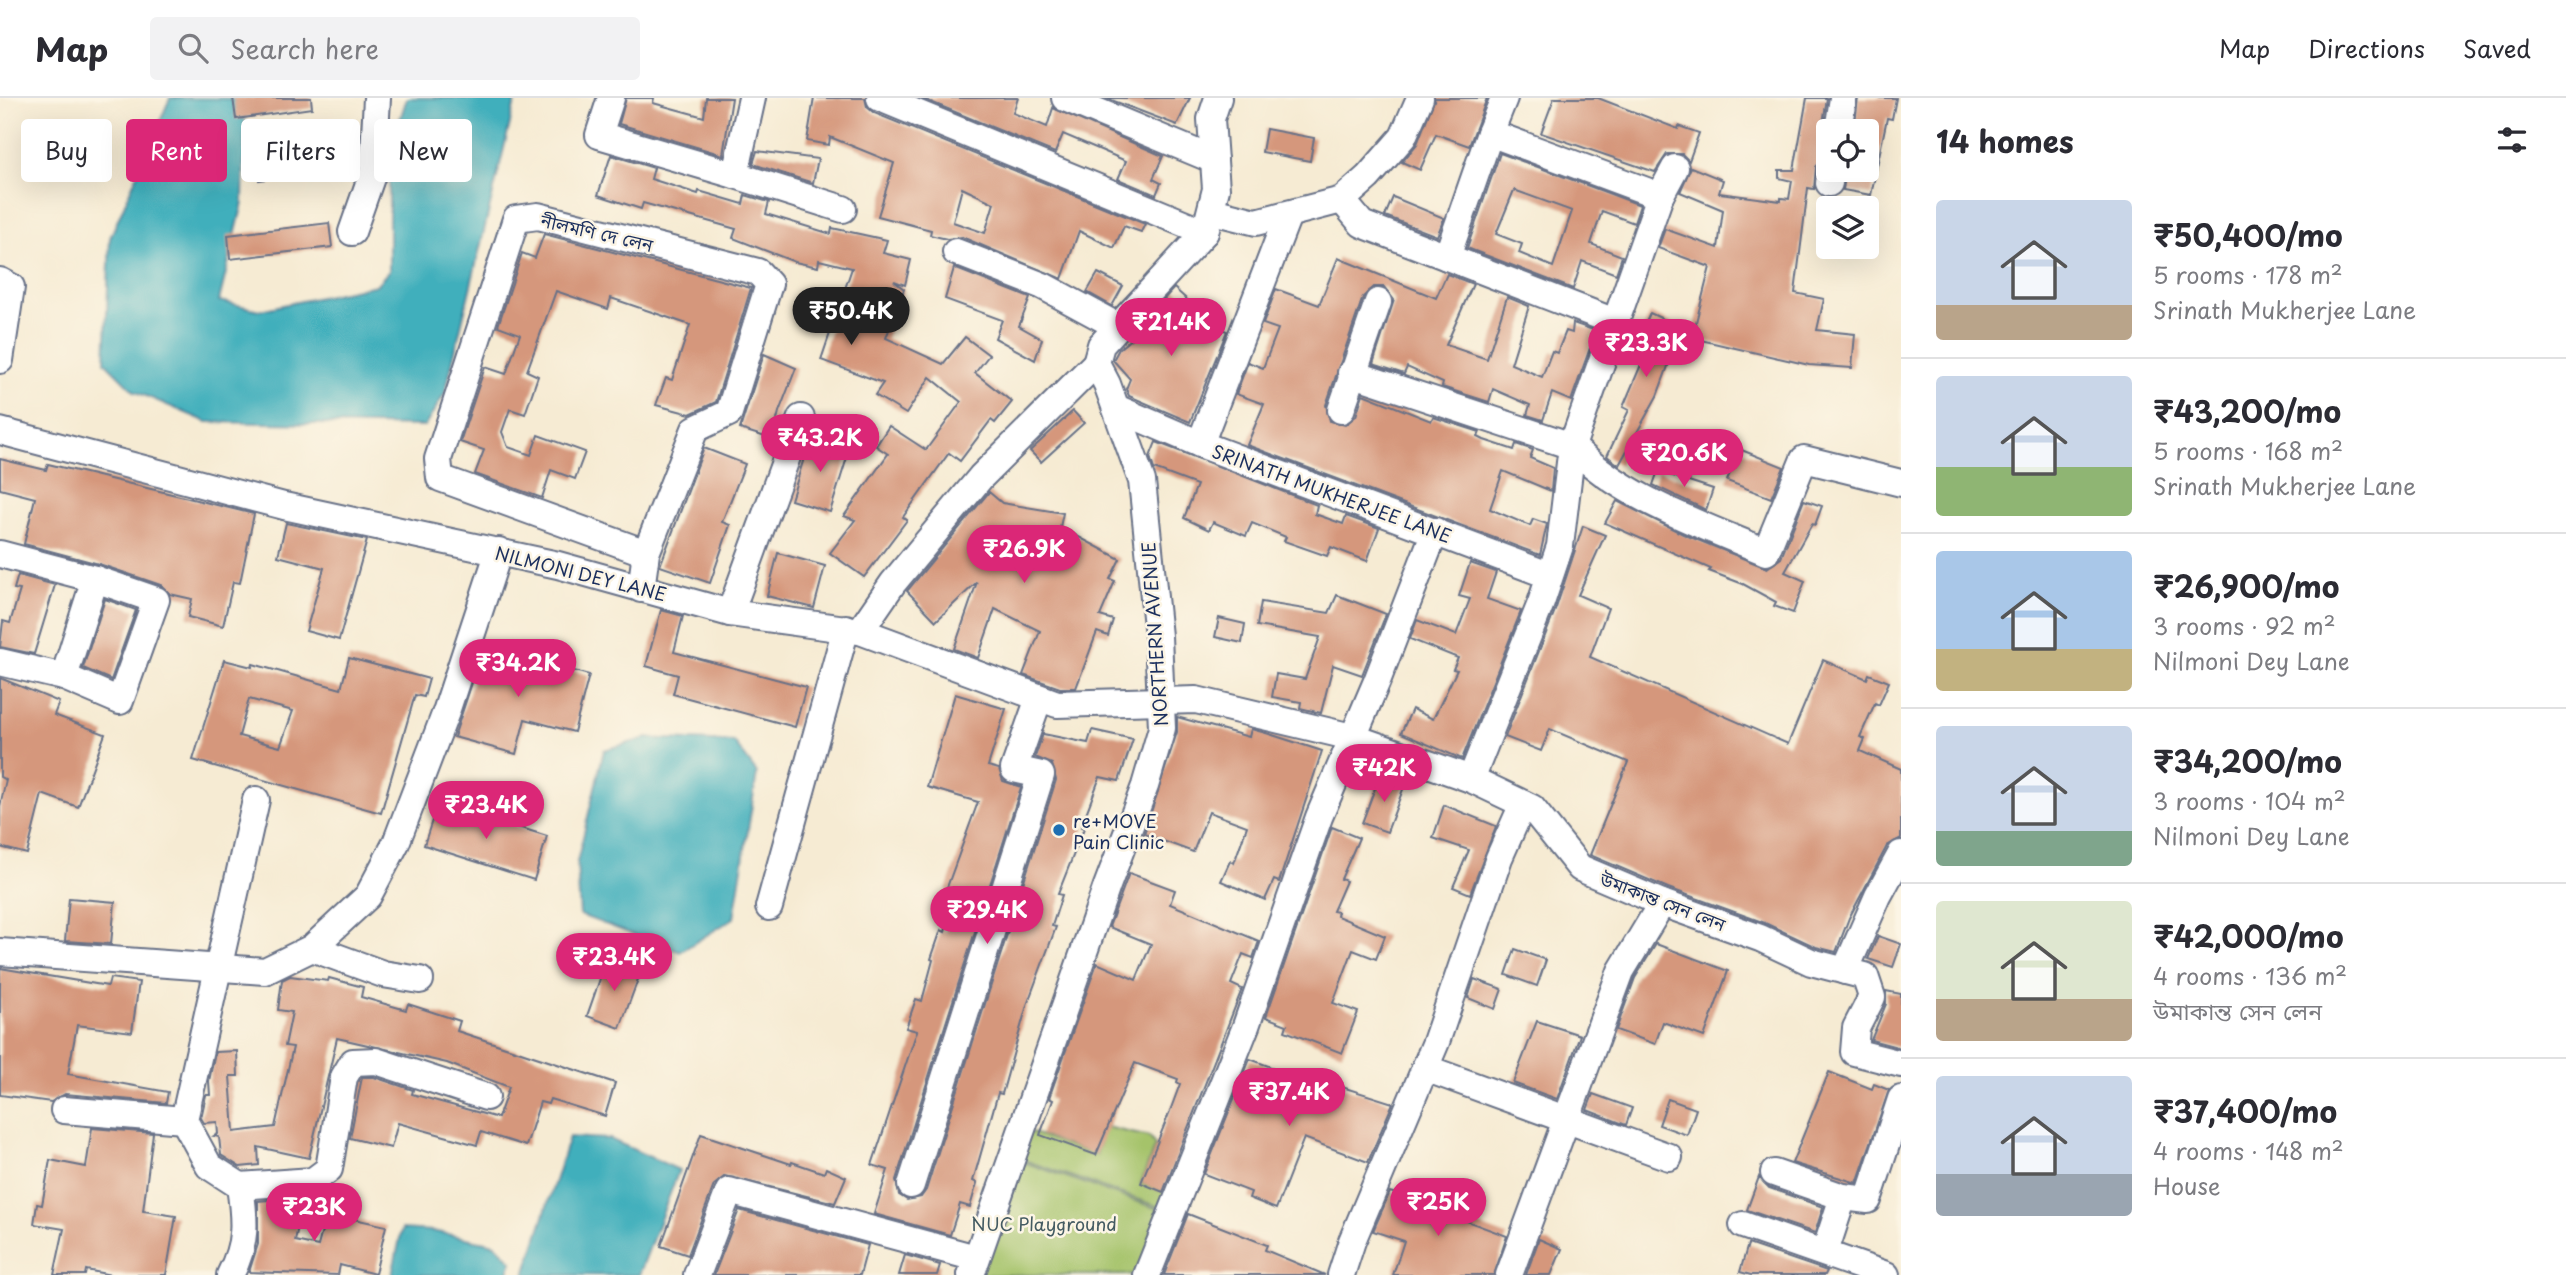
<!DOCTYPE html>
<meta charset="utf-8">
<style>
:root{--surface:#fff;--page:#f2f2f3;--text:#2b2b33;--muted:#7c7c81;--line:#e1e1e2;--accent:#db2777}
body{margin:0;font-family:"Playpen Sans","Noto Sans Bengali",sans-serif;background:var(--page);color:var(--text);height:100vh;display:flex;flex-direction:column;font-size:26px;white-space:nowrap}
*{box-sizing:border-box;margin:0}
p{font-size:23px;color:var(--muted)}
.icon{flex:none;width:38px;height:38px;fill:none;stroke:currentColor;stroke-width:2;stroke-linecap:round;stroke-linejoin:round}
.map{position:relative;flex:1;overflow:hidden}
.side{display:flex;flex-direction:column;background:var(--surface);width:665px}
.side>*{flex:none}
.guide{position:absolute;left:21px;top:21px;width:665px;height:63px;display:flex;gap:14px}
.controls{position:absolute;left:1816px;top:21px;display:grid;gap:14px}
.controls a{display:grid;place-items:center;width:63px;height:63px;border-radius:7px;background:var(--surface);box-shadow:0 7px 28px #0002;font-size:35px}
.price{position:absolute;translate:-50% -60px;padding:0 16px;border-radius:24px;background:var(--accent);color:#fff;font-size:23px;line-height:46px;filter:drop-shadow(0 2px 4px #0008)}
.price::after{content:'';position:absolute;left:50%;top:42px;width:21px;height:16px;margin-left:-10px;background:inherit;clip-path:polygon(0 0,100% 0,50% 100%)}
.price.active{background:#222;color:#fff}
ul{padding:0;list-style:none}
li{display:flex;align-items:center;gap:21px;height:175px;padding:0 35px}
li+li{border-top:2px solid var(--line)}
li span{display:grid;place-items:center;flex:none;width:196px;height:140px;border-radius:7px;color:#555}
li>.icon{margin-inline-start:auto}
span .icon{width:84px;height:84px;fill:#fffc;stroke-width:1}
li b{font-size:30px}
h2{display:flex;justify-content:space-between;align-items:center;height:84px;padding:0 35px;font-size:30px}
.chip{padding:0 24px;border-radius:7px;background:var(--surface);box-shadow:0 7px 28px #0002;font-size:24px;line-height:63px}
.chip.active{background:var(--accent);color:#fff}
header{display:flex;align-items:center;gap:42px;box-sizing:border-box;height:98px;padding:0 35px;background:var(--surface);border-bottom:2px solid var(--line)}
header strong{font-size:33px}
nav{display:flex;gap:38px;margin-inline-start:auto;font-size:24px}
.search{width:490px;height:63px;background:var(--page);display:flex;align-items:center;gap:18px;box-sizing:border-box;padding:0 24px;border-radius:7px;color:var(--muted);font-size:26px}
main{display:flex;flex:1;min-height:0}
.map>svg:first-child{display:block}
</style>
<header>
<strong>Map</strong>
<div class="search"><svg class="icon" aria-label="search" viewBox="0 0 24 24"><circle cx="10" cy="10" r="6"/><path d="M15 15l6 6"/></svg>Search here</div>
<nav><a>Map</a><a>Directions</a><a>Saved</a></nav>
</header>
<main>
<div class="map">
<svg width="1901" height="1177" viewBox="0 0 1901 1177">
<rect width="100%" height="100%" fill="#fcf5e5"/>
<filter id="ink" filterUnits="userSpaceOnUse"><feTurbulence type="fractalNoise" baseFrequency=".0143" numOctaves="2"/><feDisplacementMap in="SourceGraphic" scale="14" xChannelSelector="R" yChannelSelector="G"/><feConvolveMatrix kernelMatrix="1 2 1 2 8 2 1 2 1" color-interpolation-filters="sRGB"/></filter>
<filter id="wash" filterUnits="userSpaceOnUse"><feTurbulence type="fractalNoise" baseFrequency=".00686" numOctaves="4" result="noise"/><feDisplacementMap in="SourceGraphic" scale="28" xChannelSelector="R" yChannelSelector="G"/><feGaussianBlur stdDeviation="1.57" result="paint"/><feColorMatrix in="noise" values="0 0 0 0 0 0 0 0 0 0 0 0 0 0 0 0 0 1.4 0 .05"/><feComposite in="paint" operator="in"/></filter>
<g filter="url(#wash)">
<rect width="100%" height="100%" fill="#f6ebd3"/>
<g fill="#a5c36a" stroke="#607964" stroke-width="2">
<polygon points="1106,1029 1149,1039 1155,1047 1141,1085 1167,1095 1168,1112 1015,1059 1030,1034 1096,1057"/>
<polygon points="1012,1060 1167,1114 1146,1177 971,1177"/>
</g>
<g fill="#40afbc" stroke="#2e6f8d" stroke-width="2">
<polygon points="170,0 245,1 243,105 219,203 260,212 376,187 389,173 389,55 407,0 516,0 445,295 425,328 207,324 134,293 105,264 110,140"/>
<polygon points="646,640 734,644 757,675 734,820 680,854 580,817 577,764 604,652"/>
<polygon points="569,1039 610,1041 679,1072 639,1177 525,1177"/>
<polygon points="402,1131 432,1133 495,1146 512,1163 507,1177 392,1177"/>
</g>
<g id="blocks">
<g fill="#d5977c" fill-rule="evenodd">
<polygon points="233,0 311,0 312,10 236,21"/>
<polygon points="626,0 654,0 653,5 704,19 706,0 732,0 723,57 619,26"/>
<path d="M814 0H865L867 9 874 15 1145 126 1141 134 1124 128 1114 150 1079 133 1062 181 962 139 947 141 930 137 931 132 878 118 894 65 830 39 829 47 807 43ZM962 90 994 105 985 135 953 124Z"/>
<polygon points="921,0 1018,0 1013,15 1047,29 1053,10 1163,58 1153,81 1161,85 1156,97 1118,81 1126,63 1103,53 1063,36 1055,55"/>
<polygon points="1106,0 1190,0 1177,27"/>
<polygon points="1435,0 1487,0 1469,48 1436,36 1420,72 1402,64 1417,46"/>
<polygon points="1554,0 1598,0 1678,31 1679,28 1699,35 1689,63 1682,56 1667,56 1655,74 1541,35"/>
<polygon points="1807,0 1827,0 1822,31 1828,45 1826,57 1816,69 1814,91 1808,90 1795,195 1824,201 1817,232 1855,236 1852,270 1809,267 1692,240 1710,169 1658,150 1665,131 1718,150 1723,112 1680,94 1691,69 1723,82 1719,95 1781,103 1781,100 1789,101 1792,83 1779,80 1779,72 1794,72"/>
<polygon points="1858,0 1896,0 1892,21 1887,20 1871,97 1843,92 1846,72 1867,72 1867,33 1854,33"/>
<polygon points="1266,31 1314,40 1310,63 1262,54"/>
<polygon points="354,41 357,68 259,82 255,56"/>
<polygon points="757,53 818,61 813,85 753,66"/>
<path d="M1500 55 1640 107 1634 125 1602 113 1591 146 1622 158 1616 176 1582 163 1573 191 1467 150ZM1514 92 1572 113 1553 169 1519 155 1522 146 1496 136Z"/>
<polygon points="611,57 654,70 651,81 698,96 699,93 743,106 745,97 769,104 766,116 831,136 832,130 887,142 883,155 911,162 905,187 894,183 904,191 886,240 943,266 965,239 989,257 975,275 1012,304 995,325 991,322 960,363 949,355 903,419 907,422 864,479 830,455 855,422 844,418 888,356 876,348 889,328 926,352 961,304 930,279 906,316 875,297 883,285 821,262 852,170 819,162 818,169 795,164 733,140 736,131 643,105 641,111 598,97"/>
<polygon points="1393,99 1444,120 1437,138 1385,118"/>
<polygon points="329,125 332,149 230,161 228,137"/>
<polygon points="544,136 751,190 716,304 690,316 656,307 666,280 672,282 690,227 611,200 608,211 556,193 527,273 538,278 525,316 510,311 502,334 508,349 531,357 538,337 585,354 575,381 551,372 542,400 475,376 484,352 460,344 485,269 506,276 520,236 498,228 522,155 535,160"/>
<polygon points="1338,160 1436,200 1447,176 1473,186 1446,247 1487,261 1507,199 1529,208 1511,266 1542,279 1552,253 1557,255 1566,233 1572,235 1573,225 1596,233 1571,303 1552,295 1543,322 1527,317 1530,307 1493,291 1489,304 1442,289 1443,285 1407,269 1404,276 1373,266 1394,202 1384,189 1374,189 1363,199 1326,307 1330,323 1345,327 1356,318 1363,296 1431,323 1433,319 1480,334 1478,339 1484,342 1514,352 1516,346 1533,352 1530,360 1553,370 1551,393 1503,373 1490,411 1530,428 1533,421 1547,426 1540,457 1247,347 1264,306 1236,296 1248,264 1263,270 1278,231 1263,226 1276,191 1319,207"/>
<polygon points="954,170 1030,200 1019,228 1042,241 1035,262 995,240 1002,222 945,201"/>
<polygon points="1098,175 1123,188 1112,208 1087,194"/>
<polygon points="1174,190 1193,207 1184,217 1227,233 1190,324 1129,298 1126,291 1130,281 1113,262 1119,251 1147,227 1143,224"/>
<polygon points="1650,215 1682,230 1657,298 1619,367 1607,358 1629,312 1623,309 1643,262 1632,257"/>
<polygon points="764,256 796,270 779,314 772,341 740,331"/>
<polygon points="1073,313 1084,325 1041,364 1030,353"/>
<polygon points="811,338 850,350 830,414 791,402"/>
<polygon points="1156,344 1317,407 1315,416 1343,426 1346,418 1379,430 1367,463 1331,449 1327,458 1284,443 1286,439 1252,425 1246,438 1213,424 1209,432 1184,420 1197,387 1154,371 1150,359"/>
<polygon points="704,350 745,366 722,424 730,427 710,485 660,468"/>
<polygon points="1739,351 1784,369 1771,400 1727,383"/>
<polygon points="0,361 46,372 48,366 254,416 240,485 233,484 223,528 188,519 192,501 170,496 161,487 99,466 24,446 35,400 0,391"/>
<polygon points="1658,373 1713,391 1706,412 1653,387"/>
<polygon points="989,394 1002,405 1063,415 1060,429 1120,461 1110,481 1115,483 1100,518 1113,522 1108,538 1097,534 1076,590 1060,590 1023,577 1040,533 995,511 978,560 954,551 977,484 936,523 907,493"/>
<polygon points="1804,402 1822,408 1815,427 1812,426 1785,474 1805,483 1793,515 1774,508 1776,504 1743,486 1709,473 1711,471 1605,425 1617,403 1683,436 1767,470 1781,460"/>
<polygon points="286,425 367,442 339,542 306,533 324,470 278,458"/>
<polygon points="1583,428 1605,437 1578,497 1608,510 1590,559 1788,646 1823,562 1867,581 1869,576 1889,584 1879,607 1875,605 1860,639 1865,641 1860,653 1901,671 1901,740 1887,748 1849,820 1836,854 1816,849 1765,825 1668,790 1590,757 1628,664 1550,631 1541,653 1505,639 1556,510"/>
<polygon points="778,455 825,468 814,510 767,498"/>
<polygon points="1470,465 1496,474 1487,501 1521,513 1462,661 1401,635 1412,611 1433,621 1457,572 1453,571 1458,560 1410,541 1417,522 1456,537 1470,501 1459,498"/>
<polygon points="18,477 55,487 34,556 0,549 3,523 10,525 20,492 14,491"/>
<polygon points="1337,497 1386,516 1362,577 1333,567 1321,615 1300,610 1301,604 1272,599 1276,576 1305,581 1320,539 1257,528 1261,504 1329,515"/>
<polygon points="105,501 136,512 111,582 83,570"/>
<polygon points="661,512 683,518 674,554 806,589 795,629 673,596 678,577 646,568"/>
<polygon points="1219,520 1245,526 1242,545 1215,539"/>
<polygon points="484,549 589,577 574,634 525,621 516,656 454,639"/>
<path d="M349 560 429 581 424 599 415 597 381 715 193 662 224 562 252 569 253 566 341 591ZM249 601 293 613 280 649 239 638Z"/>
<polygon points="0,580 59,604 54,617 105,636 78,709 42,696 27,756 0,749 0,708 6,682 0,679"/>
<polygon points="955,596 1006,611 988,668 999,671 1003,683 1021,689 896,1082 899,1097 907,1102 921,1099 926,1092 1056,682 1052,666 1035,659 1043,636 1088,645 1092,632 1133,641 1119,683 1100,679 1081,729 1084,730 1058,796 1062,797 1052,828 1056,829 1027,907 1002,996 998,995 973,1083 977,1085 970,1109 960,1106 950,1137 874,1116 888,1072 872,1067 917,933 906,930 916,901 922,903 933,862 931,861 941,832 945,834 956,795 946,792 978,704 927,689"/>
<polygon points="1177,619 1249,639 1251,631 1266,635 1322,653 1279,784 1274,782 1265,802 1221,783 1230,763 1234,765 1247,728 1209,714 1193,754 1144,736 1177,634"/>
<polygon points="1380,677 1405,686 1387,734 1362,725"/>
<polygon points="438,704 547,738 534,782 424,747"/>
<polygon points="1444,707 1496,728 1470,796 1453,789 1469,752 1433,740"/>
<polygon points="1332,729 1359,740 1341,781 1346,783 1333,813 1338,814 1337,818 1385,838 1376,861 1353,852 1333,905 1358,914 1342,955 1285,933 1287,927 1266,919"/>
<polygon points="1129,775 1175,792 1170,806 1259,843 1253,860 1243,856 1231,886 1242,891 1163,1094 1141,1085 1170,1013 1180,986 1177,984 1178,981 1135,965 1096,1057 1040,1037 1053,1002 1049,1000 1097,865 1136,882 1151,846 1109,829"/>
<polygon points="69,800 115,804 111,846 65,843"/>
<polygon points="1878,838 1901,846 1893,869 1868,861"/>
<polygon points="1656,846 1728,873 1704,939 1663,924 1655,946 1616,932 1635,880"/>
<polygon points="1515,851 1546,862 1537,888 1506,877"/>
<polygon points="607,861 641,873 620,930 587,918"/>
<polygon points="0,870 108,888 110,880 139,884 132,934 77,927 68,976 168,994 166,1005 65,996 51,1004 0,997"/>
<polygon points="290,878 328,883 329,880 363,889 361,899 406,912 408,906 460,923 457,933 615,985 605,1018 550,1001 548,1006 540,1004 526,1048 481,1034 477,1047 398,1025 391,1050 350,1040 362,979 374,979 413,992 412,996 498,1020 509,989 447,965 337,940 309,1060 258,1049 259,1067 240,1069 221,1057 219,1039 214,1038 218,1036 217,1024 204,1025 201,1020 206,997 210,997 209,983 215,954 237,953 238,978 230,978 234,1034 275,1029 293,949 285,948 292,914 278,912 282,882"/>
<polygon points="1474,881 1502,891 1495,911 1468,900"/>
<polygon points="1886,893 1901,896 1901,950 1871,942 1886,906"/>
<polygon points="1537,923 1580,937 1557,1001 1513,985"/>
<polygon points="1250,961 1300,980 1301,976 1393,1005 1368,1064 1304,1040 1276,1111 1249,1100 1251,1094 1204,1076"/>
<polygon points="1829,974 1872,991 1874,986 1889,992 1857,1085 1792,1065"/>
<polygon points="1593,996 1632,1010 1626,1027 1587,1012"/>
<polygon points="1668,1001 1696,1011 1687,1037 1659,1027"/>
<polygon points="92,1030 153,1035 143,1113 176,1118 166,1177 111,1177 86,1172 85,1177 54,1177 64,1131 34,1126 37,1106 42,1107 50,1062 86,1069"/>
<polygon points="701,1036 791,1066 792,1064 824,1075 826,1070 846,1079 835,1105 725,1078 714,1087 688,1157 661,1148"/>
<polygon points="1759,1079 1769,1090 1823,1109 1815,1135 1747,1112"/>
<polygon points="1429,1089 1452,1098 1445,1115 1507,1138 1494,1177 1393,1177 1404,1143 1373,1133 1390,1094 1423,1105"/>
<polygon points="269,1102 302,1108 295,1143 318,1148 327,1115 386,1128 375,1176 340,1167 338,1177 249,1174 258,1146 258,1103"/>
<polygon points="739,1112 868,1147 860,1177 714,1177"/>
<polygon points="1188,1116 1267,1147 1265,1152 1325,1177 1164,1177"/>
<polygon points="1539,1141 1562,1151 1551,1177 1526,1177"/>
<polygon points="1748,1146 1827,1173 1825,1177 1751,1177 1740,1174"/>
<polygon points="905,1157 940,1167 937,1177 899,1177"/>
</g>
</g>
</g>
<g filter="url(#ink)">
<use href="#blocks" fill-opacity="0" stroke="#687187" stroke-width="2"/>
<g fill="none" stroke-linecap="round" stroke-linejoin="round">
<defs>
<g id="minor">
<polyline points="611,0 599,37 735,77"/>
<polyline points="752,0 735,77 843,111"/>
<polyline points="880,0 1205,134"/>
<polyline points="1065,0 1214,62"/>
<polyline points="1838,33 1843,0"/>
<polyline points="1490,35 1504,0"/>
<path d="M1675 70 1660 98 1572 348C1622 400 1700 426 1766 454L1804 361 1901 385"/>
<polyline points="1829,85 1831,72"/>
<polyline points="1342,102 1362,126 1447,159"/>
<polyline points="1212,113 1256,124 1342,102 1368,79 1403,39 1420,0"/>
<polyline points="352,134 373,74 377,0"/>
<polyline points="956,154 1043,188 1117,228"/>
<polyline points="0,183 11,189 0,262"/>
<polyline points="1615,224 1447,159 1490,35 1660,98"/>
<polyline points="1351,275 1572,348 1560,448 1541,505 1471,681"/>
<polyline points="1116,310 1200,346 1548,477"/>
<polyline points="1341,312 1378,204"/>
<polyline points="0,333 284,408 558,467 730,515 860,533 1057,606 1196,602 1352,639 1471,681 1532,710 1580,770 1662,805 1760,840 1811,864 1865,878 1872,899 1856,930 1854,954 1901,966"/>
<polyline points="1200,346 1288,117"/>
<polyline points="0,456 95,481 156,502 120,603 64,579 0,564"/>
<polyline points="641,491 646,455 695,331 729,315 769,186 758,174 538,118 516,121 438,361 440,380 646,455"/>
<polyline points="730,515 801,320"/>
<polyline points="860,533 893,485 981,379 1096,265"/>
<polyline points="64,579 95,481"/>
<polyline points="769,809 846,530"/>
<polyline points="312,850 383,876 420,882"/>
<polyline points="0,854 265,873 312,850 368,798 396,745 446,614 499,453"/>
<polyline points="1845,873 1878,798 1901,756"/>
<polyline points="1425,970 1669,1059"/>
<polyline points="64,1012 184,1022"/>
<polyline points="1774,1075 1843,1099 1868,1102 1901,1001"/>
<polyline points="911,1087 1041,677 1014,671 1039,600"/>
<polyline points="240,1088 313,1083 329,1071 344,979 353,964 376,963 486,999"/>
<polyline points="1743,1127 1886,1177"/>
<polyline points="1825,1154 1843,1099"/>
<path d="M230 1177C247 1145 245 1122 240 1088L209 1068 184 1022 256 702"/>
<polyline points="697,1177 729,1093 976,1160"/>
<polyline points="971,1177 1107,788 1145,688 1162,630 1158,538 1142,383 1107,286 1096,265 1101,247 1205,134 1216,91 1211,21 1218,0"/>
<polyline points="1147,1177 1246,928 1319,719 1377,583 1435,433"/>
<polyline points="1341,1177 1352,1143 1436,944 1499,760 1523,706"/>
<polyline points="1509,1177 1621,873 1662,805"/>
</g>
</defs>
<use href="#minor" stroke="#687187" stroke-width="30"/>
<use href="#minor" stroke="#fff" stroke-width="26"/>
</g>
</g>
<circle fill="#1f6fb2" stroke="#fcf5e5" stroke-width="2.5" cx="1059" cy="732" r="7"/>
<g text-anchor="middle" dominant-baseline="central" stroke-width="5" stroke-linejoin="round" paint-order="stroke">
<g font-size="18" fill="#1b2f5e" stroke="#fcf5e5">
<text transform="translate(597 134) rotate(13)">নীলমণি দে লেন</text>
<text transform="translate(1332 395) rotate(20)">SRINATH MUKHERJEE LANE</text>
<text transform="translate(581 475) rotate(14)">NILMONI DEY LANE</text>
<text transform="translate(1154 536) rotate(-94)">NORTHERN AVENUE</text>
<text transform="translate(1663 803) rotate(21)">উমাকান্ত সেন লেন</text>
</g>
<g font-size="18" fill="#1b2f5e" stroke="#fcf5e5" text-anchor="start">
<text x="1073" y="722">re+MOVE<tspan x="1073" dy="21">Pain Clinic</tspan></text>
</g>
<g font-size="18" fill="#445b62" stroke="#fcf5e5">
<text x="1044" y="1125">NUC Playground</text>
</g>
</g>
</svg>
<div class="controls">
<a><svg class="icon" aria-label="locate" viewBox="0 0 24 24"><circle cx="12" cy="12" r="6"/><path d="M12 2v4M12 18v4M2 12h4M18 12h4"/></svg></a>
<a><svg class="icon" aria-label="layers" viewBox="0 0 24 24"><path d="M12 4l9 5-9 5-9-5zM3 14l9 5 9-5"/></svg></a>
</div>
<b class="price active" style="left:851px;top:249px">₹50.4K</b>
<b class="price" style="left:1171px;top:260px">₹21.4K</b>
<b class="price" style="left:1646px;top:281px">₹23.3K</b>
<b class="price" style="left:820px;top:376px">₹43.2K</b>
<b class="price" style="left:1684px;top:391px">₹20.6K</b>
<b class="price" style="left:1024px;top:487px">₹26.9K</b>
<b class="price" style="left:518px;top:601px">₹34.2K</b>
<b class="price" style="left:1384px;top:706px">₹42K</b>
<b class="price" style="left:486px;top:743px">₹23.4K</b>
<b class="price" style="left:987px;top:848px">₹29.4K</b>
<b class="price" style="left:614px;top:895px">₹23.4K</b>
<b class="price" style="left:1289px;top:1030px">₹37.4K</b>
<b class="price" style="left:1438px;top:1140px">₹25K</b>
<b class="price" style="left:314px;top:1145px">₹23K</b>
<div class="guide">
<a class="chip">Buy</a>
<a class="chip active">Rent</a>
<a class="chip">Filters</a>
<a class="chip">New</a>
</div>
</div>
<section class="side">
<h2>14 homes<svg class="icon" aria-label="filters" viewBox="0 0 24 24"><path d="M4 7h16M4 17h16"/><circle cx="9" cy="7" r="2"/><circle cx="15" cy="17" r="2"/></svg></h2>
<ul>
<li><span style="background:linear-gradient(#c9d6e8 75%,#b9a48a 0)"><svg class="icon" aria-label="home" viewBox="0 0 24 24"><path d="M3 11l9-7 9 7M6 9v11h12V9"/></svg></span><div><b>₹50,400/mo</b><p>5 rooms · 178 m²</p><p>Srinath Mukherjee Lane</p></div></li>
<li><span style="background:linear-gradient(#c9d6e8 65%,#8fb573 0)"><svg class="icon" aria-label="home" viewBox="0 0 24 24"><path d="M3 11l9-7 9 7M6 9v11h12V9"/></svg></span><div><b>₹43,200/mo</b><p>5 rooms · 168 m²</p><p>Srinath Mukherjee Lane</p></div></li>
<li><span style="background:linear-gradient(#a9c7e8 70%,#c2b280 0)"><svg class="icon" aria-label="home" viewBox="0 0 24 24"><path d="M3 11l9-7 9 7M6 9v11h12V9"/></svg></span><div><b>₹26,900/mo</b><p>3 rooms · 92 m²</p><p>Nilmoni Dey Lane</p></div></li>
<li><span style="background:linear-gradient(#c9d6e8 75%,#7fa58c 0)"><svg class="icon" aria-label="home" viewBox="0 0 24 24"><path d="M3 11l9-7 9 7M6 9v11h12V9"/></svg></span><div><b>₹34,200/mo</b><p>3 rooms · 104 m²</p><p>Nilmoni Dey Lane</p></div></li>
<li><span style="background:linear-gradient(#dfe7d0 70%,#b9a48a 0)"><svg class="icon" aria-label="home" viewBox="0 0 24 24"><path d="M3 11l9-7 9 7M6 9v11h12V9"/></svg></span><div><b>₹42,000/mo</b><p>4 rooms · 136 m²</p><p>উমাকান্ত সেন লেন</p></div></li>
<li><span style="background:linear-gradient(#c9d6e8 70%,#9aa5b1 0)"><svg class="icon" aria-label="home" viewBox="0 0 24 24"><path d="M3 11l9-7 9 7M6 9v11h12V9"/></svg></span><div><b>₹37,400/mo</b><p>4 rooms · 148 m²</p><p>House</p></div></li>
</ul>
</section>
</main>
